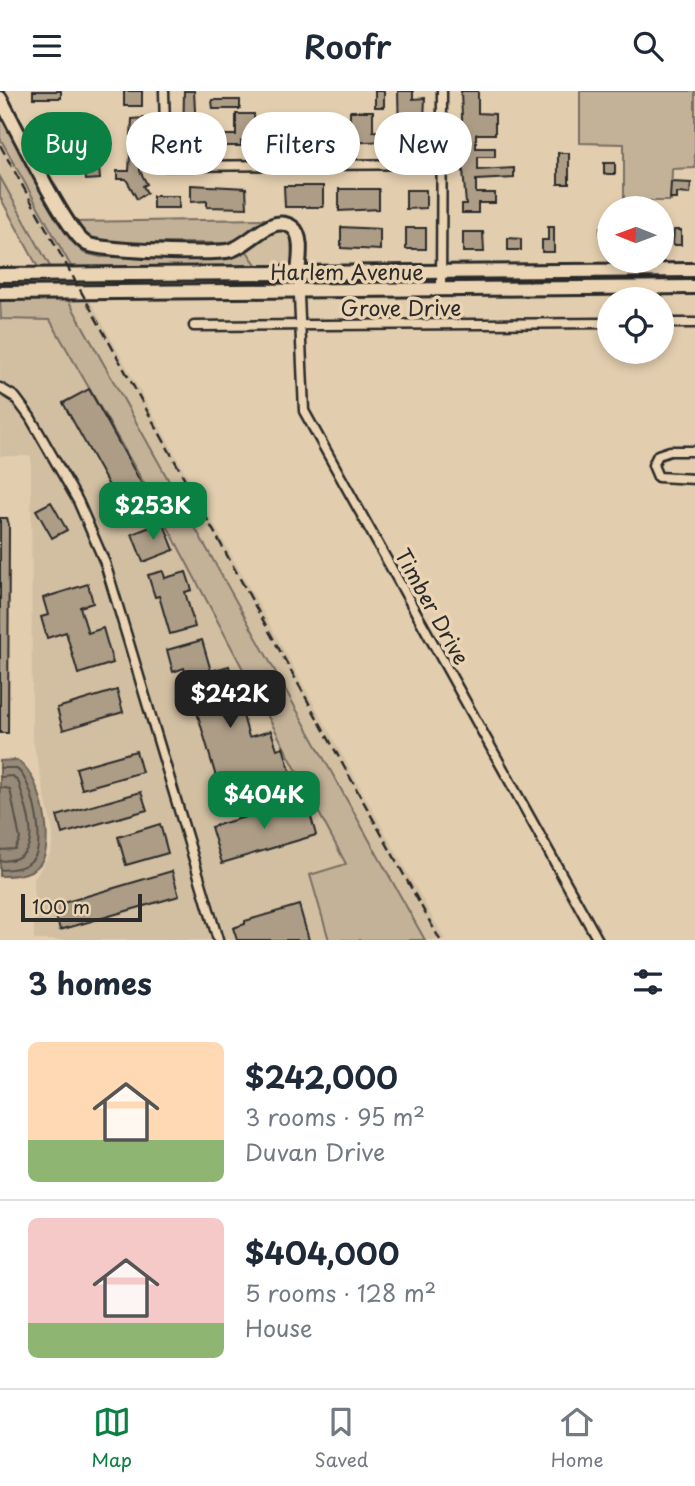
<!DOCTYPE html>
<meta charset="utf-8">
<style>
:root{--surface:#fff;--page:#f2f2f3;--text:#1f2937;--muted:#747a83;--line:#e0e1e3;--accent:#0b8043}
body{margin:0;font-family:"Playpen Sans",sans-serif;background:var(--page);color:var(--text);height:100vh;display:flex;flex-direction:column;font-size:26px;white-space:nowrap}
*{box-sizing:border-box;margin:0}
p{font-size:23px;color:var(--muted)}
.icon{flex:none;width:38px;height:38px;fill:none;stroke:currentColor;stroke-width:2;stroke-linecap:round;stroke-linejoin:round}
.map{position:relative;height:849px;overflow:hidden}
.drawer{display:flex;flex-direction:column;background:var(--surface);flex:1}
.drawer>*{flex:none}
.banner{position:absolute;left:21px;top:21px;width:654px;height:63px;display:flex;gap:14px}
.needle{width:46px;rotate:271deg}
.buttons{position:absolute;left:597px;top:105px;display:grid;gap:14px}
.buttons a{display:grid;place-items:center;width:77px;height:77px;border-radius:50%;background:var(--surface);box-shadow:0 4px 10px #0003;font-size:35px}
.scale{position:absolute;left:21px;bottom:18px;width:121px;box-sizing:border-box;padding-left:7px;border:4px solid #2b2b2b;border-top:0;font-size:19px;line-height:24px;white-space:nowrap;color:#2b2b2b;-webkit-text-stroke:5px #ead4b3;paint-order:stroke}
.price{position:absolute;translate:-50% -60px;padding:0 16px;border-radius:14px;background:var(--accent);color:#fff;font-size:23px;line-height:46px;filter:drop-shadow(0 2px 4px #0008)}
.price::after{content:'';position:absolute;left:50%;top:42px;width:21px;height:16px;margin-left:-10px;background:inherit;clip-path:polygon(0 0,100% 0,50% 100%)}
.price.on{background:#222;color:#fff}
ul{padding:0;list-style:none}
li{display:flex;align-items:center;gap:21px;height:175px;padding:0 28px}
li+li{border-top:2px solid var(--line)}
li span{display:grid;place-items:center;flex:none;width:196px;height:140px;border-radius:10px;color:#555}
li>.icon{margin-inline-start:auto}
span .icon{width:84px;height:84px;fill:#fffc;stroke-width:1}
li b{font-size:30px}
h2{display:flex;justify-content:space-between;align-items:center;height:84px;padding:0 28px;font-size:30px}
.tag{padding:0 24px;border-radius:32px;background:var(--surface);box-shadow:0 4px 10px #0003;font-size:24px;line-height:63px}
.tag.on{background:var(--accent);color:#fff}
header{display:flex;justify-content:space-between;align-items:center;height:91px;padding:0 28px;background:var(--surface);font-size:32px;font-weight:600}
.menu{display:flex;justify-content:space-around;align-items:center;height:98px;border-top:2px solid var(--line);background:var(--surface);font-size:19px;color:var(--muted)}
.menu a{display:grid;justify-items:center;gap:4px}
.menu .on{color:var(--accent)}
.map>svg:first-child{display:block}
</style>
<header><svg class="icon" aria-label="menu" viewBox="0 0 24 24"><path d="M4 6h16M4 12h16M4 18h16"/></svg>Roofr<svg class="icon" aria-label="search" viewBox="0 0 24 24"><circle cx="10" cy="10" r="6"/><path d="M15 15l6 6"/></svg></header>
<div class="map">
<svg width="695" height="849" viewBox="0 0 695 849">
<rect width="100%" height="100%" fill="#e2cdae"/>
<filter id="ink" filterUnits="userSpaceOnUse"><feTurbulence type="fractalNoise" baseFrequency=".0143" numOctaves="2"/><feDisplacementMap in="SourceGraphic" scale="14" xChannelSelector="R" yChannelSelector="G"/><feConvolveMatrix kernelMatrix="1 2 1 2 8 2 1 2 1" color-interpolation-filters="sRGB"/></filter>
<g filter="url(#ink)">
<g fill="#d2bfa2">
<polygon points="0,48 71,176 50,176 0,86"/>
<polygon points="279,141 288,143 293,150 292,172 284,177 259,178 246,159"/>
<polygon points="88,206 445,849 425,849 67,207"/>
<polygon points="0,207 2,228 50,229 153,408 346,773 310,784 329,849 34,849 34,788 51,761 53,742 32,646 31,365 0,365"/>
</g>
<g fill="#c4b298" stroke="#786e62" stroke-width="2">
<polygon points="580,0 695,0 695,77 672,78 671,110 644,110 643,117 624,117 624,53 580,52"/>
<polygon points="0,20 71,150 84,162 101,166 223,167 246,159 259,178 73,179 0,47"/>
<polygon points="0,86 52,179 40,180 0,106"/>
<polygon points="270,128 231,152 101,152 90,148 77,131"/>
<polygon points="0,207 67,207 425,849 329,849 310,784 346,773 153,408 50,229 1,228"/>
</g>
<path fill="#988a78" stroke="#6c6459" stroke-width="2" d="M16 669C39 679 54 745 43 768 35 784 16 785 0 785V670Z"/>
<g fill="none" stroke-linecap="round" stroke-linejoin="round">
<g stroke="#57514a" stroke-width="2">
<path d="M0 677H15C32 685 45 749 35 765 27 778 13 778 0 779"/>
<path d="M0 686 13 685 19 692C27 722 48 769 0 770"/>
<polyline points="0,696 10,698 20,748 15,758 0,759"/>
</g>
</g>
<g fill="#ad9d87" stroke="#2b2b2b" stroke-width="2">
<rect x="33" y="0" width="28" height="7"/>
<rect x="124" y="0" width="18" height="15"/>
<polygon points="184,0 194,0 196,39 219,39 219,44 236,44 236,23 254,23 255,38 295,40 316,38 316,20 325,20 325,38 350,38 350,20 373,20 373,40 399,42 398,0 413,0 413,8 425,7 423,53 387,50 328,53 328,49 312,49 312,53 303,53 303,49 289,49 267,51 267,54 258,54 258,49 241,50 241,55 223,55 210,54 210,50 196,50 196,55 183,55"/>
<rect x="375" y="0" width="9" height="16"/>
<polygon points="461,0 478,0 478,22 495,23 495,43 476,43 476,57 495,57 495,66 478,66 478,79 514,77 514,87 476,89 476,102 495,102 495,112 478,112 478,122 462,122 462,113 466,113 462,68 467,68 467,53 463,52"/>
<polygon points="212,9 240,9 240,18 213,18"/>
<polygon points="51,26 90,26 91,47 51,47"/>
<polygon points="144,27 144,51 140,51 140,80 147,93 143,95 147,102 137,108 126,88 117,88 117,80 129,80 132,28"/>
<rect x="558" y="62" width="11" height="31"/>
<polygon points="98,64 100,88 86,89 83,65"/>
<rect x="604" y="72" width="11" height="11"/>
<polygon points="671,91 691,92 690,103 677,102 677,108 670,108"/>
<polygon points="191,94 246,97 247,117 207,116 207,110 191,111"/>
<polygon points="284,95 323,95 323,116 285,116"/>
<polygon points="339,98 379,98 379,118 339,120"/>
<polygon points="406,99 426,99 426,117 406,118"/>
<rect x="153" y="105" width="26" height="12"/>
<polygon points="341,136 380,138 380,159 341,157"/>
<polygon points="548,136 554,136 554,161 542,161 542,149 548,149"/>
<rect x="600" y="136" width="9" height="13"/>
<rect x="406" y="137" width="20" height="21"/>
<polygon points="674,139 681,139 681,154 673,154"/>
<polygon points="463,141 483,141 484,161 463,161"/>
<polygon points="508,147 521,148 521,159 508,159"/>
<polygon points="89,298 154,415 128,429 63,312"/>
<polygon points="51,411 67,439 52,447 36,419"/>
<polygon points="0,427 7,427 9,434 8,642 0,642"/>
<polygon points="163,431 174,459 143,471 132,443"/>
<polygon points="163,480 165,487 186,481 192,499 185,501 195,536 170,543 159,505 155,506 148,484"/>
<polygon points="88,493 93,512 80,516 88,542 103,537 113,572 78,583 66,541 47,547 41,526 48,524 43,507"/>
<polygon points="202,549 211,580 229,575 249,646 271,640 277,658 283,656 294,693 224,713 184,577 173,581 167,559"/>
<polygon points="117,599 123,621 63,639 57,617"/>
<polygon points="136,660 142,681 82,698 76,677"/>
<polygon points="141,701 147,719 62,743 57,725"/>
<polygon points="306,708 316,744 222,772 211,736"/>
<polygon points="160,733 168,762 126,774 118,746"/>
<polygon points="172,780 179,805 60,839 53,815"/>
<polygon points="299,814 309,849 237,849 233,837 245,833 245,830"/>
</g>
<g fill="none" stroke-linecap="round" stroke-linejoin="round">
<defs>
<g id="street">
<polyline points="164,0 166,75 442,73"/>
<polyline points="298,182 304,320 598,849"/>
<polyline points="441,199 442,0"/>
<polyline points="662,232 695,232"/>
<polyline points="194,235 609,232"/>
<polyline points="0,297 15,306 30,326 78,410 105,472 218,849"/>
<polyline points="695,360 670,360 658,364 653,374 658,386 695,388"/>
</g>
<path id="secondary" d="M0 7C14 32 67 144 87 153 102 160 214 164 231 159 250 154 271 122 292 136 304 144 299 170 298 182"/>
<g id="primary">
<polyline points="0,184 695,179"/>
<polyline points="0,202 695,196"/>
</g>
</defs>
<use href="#street" stroke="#2b2b2b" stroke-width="13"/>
<use href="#secondary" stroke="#2b2b2b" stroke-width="18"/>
<use href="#primary" stroke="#2b2b2b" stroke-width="18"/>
<use href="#street" stroke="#ead4b3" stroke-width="8"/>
<use href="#secondary" stroke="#ead4b3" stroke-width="12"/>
<use href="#primary" stroke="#ead4b3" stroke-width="12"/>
<polyline stroke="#2b2b2b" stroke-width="2.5" stroke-dasharray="10 5" stroke-linecap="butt" points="0,54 440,849"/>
</g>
</g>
<g text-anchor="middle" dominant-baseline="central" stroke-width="7" stroke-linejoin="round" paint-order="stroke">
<g font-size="21" fill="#2b2b2b" stroke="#ead4b3">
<text x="347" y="180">Harlem Avenue</text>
<text x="401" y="216">Grove Drive</text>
<text transform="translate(433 515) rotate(61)">Timber Drive</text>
</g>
</g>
</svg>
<div class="buttons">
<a><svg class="needle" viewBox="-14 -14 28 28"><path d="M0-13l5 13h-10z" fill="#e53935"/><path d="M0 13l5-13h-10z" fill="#747a83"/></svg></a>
<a><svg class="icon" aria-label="locate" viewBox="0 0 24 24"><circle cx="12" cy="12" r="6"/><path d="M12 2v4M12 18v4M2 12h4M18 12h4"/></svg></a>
</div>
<div class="scale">100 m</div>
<b class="price" style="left:153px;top:451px">$253K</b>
<b class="price on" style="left:230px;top:639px">$242K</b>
<b class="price" style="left:264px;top:740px">$404K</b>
<div class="banner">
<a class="tag on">Buy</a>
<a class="tag">Rent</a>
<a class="tag">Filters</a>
<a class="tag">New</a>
</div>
</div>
<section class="drawer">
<h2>3 homes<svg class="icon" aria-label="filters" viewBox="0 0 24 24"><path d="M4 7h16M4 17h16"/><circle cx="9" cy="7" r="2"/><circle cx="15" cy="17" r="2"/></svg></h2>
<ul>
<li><span style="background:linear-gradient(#ffd9b3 70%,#8fb573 0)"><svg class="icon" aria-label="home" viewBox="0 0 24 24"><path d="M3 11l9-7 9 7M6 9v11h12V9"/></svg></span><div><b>$242,000</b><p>3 rooms · 95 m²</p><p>Duvan Drive</p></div></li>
<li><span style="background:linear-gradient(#f6c9c9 75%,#8fb573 0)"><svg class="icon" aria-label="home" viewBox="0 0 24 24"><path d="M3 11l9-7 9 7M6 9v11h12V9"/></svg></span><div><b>$404,000</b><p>5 rooms · 128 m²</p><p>House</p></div></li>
</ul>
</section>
<nav class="menu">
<a class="on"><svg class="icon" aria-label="map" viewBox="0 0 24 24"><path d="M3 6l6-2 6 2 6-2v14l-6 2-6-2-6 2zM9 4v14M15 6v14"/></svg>Map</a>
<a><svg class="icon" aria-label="saved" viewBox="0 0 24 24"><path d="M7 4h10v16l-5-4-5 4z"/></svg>Saved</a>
<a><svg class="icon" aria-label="home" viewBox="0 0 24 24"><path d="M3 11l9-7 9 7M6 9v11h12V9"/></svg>Home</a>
</nav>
